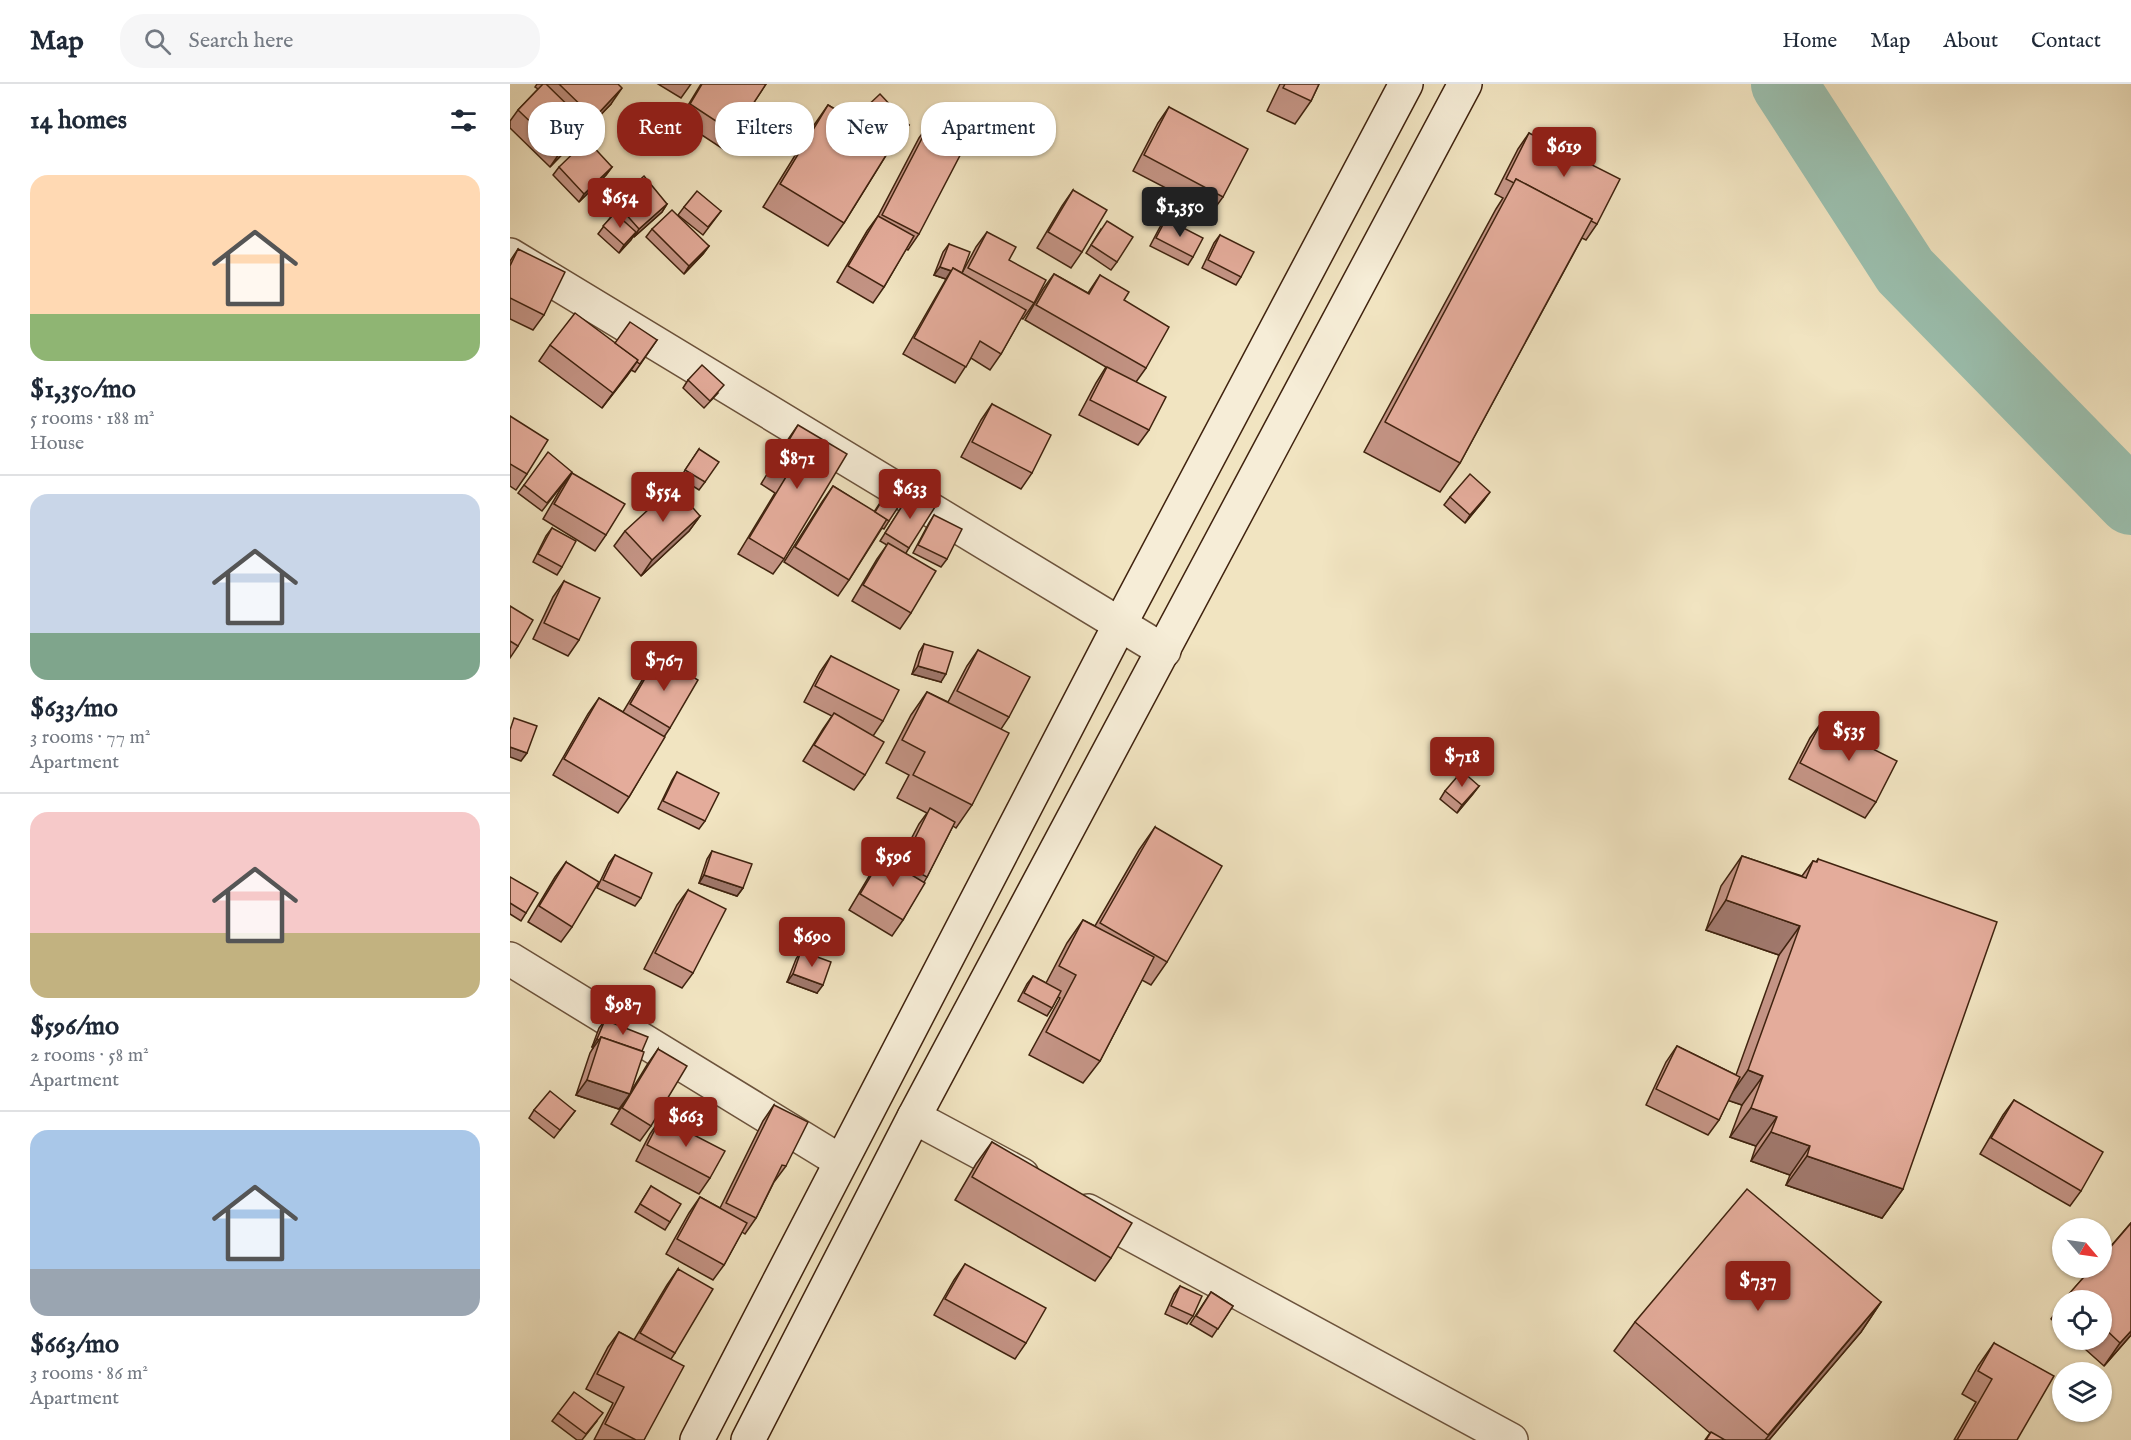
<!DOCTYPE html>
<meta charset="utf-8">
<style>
:root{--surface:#fff;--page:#f6f6f7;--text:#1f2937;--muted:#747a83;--line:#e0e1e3;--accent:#8f2418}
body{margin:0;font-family:"IM FELL English",serif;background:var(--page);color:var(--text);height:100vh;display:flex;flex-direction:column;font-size:22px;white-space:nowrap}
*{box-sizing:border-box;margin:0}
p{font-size:20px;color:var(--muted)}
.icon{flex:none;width:33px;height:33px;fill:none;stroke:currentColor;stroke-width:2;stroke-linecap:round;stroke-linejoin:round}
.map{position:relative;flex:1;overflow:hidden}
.sheet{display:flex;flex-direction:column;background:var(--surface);width:510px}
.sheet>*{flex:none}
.guide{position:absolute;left:18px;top:18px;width:570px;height:54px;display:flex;gap:12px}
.needle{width:39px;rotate:119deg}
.tools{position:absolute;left:1542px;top:1134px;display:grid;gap:12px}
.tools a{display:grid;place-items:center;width:60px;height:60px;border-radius:50%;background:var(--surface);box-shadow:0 2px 4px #0004;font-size:30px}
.price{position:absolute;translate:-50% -51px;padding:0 14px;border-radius:6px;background:var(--accent);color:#fff;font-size:20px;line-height:39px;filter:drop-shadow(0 2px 3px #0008)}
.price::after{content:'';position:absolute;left:50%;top:36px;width:18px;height:14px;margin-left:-9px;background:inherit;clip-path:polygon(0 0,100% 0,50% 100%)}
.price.selected{background:#222;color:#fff}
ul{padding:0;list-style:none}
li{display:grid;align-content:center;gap:12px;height:318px;padding:0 30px}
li+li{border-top:2px solid var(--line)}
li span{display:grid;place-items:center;height:186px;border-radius:18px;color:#555}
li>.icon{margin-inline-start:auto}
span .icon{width:108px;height:108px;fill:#fffc;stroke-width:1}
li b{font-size:26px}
h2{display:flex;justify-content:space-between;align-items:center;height:72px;padding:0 30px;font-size:26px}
.tag{padding:0 21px;border-radius:24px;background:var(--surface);box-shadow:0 2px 4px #0004;font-size:21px;line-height:54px}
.tag.selected{background:var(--accent);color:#fff}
header{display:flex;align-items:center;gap:36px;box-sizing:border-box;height:84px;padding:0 30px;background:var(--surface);border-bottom:2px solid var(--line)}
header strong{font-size:28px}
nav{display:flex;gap:33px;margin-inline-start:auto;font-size:21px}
.search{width:420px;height:54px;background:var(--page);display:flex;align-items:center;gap:15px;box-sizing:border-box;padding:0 21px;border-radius:24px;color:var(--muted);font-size:22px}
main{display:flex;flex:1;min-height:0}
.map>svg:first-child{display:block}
</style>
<header>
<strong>Map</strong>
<div class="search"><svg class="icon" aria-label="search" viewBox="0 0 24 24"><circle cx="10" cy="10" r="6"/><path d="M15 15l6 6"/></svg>Search here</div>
<nav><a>Home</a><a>Map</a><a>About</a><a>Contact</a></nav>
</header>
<main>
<section class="sheet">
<h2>14 homes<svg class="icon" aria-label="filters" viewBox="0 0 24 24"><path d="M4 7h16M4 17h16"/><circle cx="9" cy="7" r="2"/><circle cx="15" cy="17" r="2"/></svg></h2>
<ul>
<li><span style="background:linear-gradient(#ffd9b3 75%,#8fb573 0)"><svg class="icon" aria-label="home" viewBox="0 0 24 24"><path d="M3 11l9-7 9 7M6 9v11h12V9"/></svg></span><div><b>$1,350/mo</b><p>5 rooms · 188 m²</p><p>House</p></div></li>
<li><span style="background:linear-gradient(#c9d6e8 75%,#7fa58c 0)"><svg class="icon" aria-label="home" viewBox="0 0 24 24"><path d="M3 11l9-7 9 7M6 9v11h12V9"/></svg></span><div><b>$633/mo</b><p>3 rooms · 77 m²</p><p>Apartment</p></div></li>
<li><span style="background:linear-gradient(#f6c9c9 65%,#c2b280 0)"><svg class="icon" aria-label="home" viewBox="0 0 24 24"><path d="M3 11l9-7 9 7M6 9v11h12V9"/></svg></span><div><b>$596/mo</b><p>2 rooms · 58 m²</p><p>Apartment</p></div></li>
<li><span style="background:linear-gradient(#a9c7e8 75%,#9aa5b1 0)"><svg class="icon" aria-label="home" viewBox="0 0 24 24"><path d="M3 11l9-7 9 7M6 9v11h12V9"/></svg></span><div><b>$663/mo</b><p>3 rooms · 86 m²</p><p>Apartment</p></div></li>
</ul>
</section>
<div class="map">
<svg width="1621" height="1356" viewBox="0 0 1621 1356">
<rect width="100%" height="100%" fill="#f1e4c1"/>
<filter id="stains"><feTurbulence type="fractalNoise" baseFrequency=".00333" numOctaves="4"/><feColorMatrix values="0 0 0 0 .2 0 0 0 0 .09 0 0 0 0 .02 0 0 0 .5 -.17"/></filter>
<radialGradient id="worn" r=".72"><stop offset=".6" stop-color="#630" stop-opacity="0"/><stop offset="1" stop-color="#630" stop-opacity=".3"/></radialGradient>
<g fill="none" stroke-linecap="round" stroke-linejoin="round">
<polyline stroke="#9bbfae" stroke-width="66" points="1274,0 1395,187 1621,418"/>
<defs>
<g id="minor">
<polyline points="0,171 654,567"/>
<polyline points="0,875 330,1077"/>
<polyline points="404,1033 512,1091"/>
<polyline points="578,1127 1001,1356"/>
</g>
<g id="secondary">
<polyline points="187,1356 609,542 896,0"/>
<polyline points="238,1356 404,1033 955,0"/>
</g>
</defs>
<use href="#minor" stroke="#6c533c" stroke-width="36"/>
<use href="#secondary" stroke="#40230f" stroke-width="36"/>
<use href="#minor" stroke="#f6edd7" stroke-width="33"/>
<use href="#secondary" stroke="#f6edd7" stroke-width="33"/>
</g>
<g fill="#c49485" stroke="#40230f" stroke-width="1.5">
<polygon points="27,0 108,0 101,20 73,49 71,48 66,56 40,83 0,44 0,37 8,26 28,5 25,3"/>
<polygon points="148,0 181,0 171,14"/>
<polygon points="191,0 256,0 213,65 169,36"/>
<polygon points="770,0 809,0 801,17 785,40 757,27"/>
<polygon points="318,21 353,42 347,35 352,27 399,41 393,49 383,60 334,139 318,162 253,123 302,44"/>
<polygon points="659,23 713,113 702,128 623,87 648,39"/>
<polygon points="420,39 409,150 398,166 396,165 374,203 363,219 327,198 357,147 368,132 409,54"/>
<polygon points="1019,49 1087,140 1076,156 1072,154 950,379 930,408 854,368 986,125 993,114 985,110 1008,65"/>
<polygon points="49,83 102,83 96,91 69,118 43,91"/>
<polygon points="563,106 572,168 561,184 527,164 552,122"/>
<polygon points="105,118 157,120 152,128 124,153 123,152 109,169 88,150 103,130 99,126"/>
<polygon points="174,123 211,127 193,151 168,131"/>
<polygon points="656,135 683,173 678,181 640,162 650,143"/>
<polygon points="142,145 199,162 193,170 174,190 136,153"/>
<polygon points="591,145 607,178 601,186 576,169"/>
<polygon points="477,148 499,176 524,219 513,235 511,234 491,270 480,286 461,274 445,299 393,270 436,195 424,191 433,168 439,160 452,189 466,163"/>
<polygon points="710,151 731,193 726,201 692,184 704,159"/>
<polygon points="8,165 34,231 23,246 0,235 0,177"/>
<polygon points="544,190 578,209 590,191 614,216 636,284 626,298 639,346 628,361 569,331 586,299 596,283 515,236 533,205"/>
<polygon points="147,256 125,288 121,286 92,324 29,277 40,261 105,259"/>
<polygon points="178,296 208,309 194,324 173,304"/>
<polygon points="482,320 522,389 511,405 451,373 471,336"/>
<polygon points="0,332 17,390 6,406 0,402"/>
<polygon points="288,341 274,475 263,490 228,470 265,409 251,400 277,357"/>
<polygon points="189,365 195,398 189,406 170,394"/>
<polygon points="62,389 96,451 85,467 33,435 51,404"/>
<polygon points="56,396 32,427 8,409 14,401"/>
<polygon points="323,402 364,428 381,402 379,437 374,445 372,444 339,496 328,512 274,478 312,418"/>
<polygon points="401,408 399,464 396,469 401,529 390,545 342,517 367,475 377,461 370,457"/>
<polygon points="940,413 974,416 955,439 934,421"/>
<polygon points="424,431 437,475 431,483 403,469 419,439"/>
<polygon points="190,432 179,447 131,492 104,462 115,447"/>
<polygon points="42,444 52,483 47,491 23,478 36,452"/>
<polygon points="54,497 69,556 58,572 23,555 43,513"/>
<polygon points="0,522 8,562 0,574"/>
<polygon points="414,560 431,598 402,590 409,568"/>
<polygon points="468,566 499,633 491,645 462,721 446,744 443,742 417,793 393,836 382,852 339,826 361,789 372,773 387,782 409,740 417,729 387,714 399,691 376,679 401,631 417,608 438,618 457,582"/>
<polygon points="148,572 160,644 154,653 119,713 108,729 43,691 78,630 89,614 113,628 137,588"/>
<polygon points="321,572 373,637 363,652 355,691 344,706 293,677 313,645 322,632 294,618 310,588"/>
<polygon points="1311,639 1366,718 1355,734 1279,695 1300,654"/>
<polygon points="167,688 195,737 189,745 148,725 162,696"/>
<polygon points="969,702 947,729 930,715 935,707"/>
<polygon points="645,743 657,878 641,901 632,896 590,977 573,999 519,971 550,914 548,913 542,924 537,932 508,917 517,900 523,892 536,899 557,859 573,836 585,842 629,766"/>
<polygon points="202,767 233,804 227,812 189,799 197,775"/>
<polygon points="105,771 131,814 125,822 87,804 99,779"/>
<polygon points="1232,772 1292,792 1303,777 1306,778 1308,775 1393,1105 1372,1134 1276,1101 1280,1091 1241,1077 1246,1062 1220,1053 1232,1021 1218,1016 1209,1036 1198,1051 1136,1021 1156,978 1167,962 1226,991 1269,871 1196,846 1211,802"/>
<polygon points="56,778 62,843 51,858 18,838 45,793"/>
<polygon points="0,793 16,829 11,837 0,830"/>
<polygon points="178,806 183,889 172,904 134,885 167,821"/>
<polygon points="291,867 307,909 277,898 286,875"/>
<polygon points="95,936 132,967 120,1009 137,981 148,965 141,1042 130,1057 101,1040 119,1011 109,1025 66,1011 80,969 83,964 82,963 89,944"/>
<polygon points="1504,1016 1571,1107 1560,1122 1470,1070 1493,1031"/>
<polygon points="264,1021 276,1082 264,1098 246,1134 235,1150 232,1148 214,1181 203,1196 156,1170 179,1129 190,1113 210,1124 253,1037"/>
<polygon points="24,1026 65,1027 44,1054 19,1034"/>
<polygon points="151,1034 200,1094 189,1110 126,1077 140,1050"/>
<polygon points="482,1058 601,1174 585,1197 445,1116 466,1080"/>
<polygon points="141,1102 160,1138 155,1146 125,1128"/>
<polygon points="1621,1139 1621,1251 1594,1282 1565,1256 1592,1256 1592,1216 1554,1216"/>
<polygon points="455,1180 516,1259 505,1275 424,1231 444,1196"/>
<polygon points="168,1185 165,1269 161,1275 134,1356 84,1356 103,1319 76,1305 98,1263 109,1248 124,1256 157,1201"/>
<polygon points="670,1202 683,1232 677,1240 655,1230 664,1210"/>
<polygon points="701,1208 723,1222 702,1253 680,1240"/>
<polygon points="1371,1218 1351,1248 1259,1356 1195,1356 1200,1349 1104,1267 1125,1238"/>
<polygon points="1552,1219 1552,1245 1541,1235"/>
<polygon points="1484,1259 1507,1356 1444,1356 1466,1318 1452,1310 1468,1282"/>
<polygon points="48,1329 87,1337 72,1356 67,1356 42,1337"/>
</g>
<g fill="#a0786c" stroke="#40230f" stroke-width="1.5">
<polygon points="112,4 101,20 73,49 84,34"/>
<polygon points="77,40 66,56 40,83 51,67"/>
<polygon points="399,41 393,49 376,66 381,59"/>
<polygon points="102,83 96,91 69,118 74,110"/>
<polygon points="157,120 152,128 124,153 129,145"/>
<polygon points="126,148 121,156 109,169 114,161"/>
<polygon points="199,162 193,170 174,190 179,182"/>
<polygon points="430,183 441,187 436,195 424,191"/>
<polygon points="128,276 117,292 92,324 103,309"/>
<polygon points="980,408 974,416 955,439 960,431"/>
<polygon points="190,432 179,447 131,492 142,476"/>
<polygon points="408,582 436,590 431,598 402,590"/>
<polygon points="0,663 17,669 11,677 0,673"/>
<polygon points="969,702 963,710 947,729 952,721"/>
<polygon points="194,791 233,804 227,812 189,799"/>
<polygon points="1216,816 1290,842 1269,871 1196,846"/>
<polygon points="283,890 313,901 307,909 277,898"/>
<polygon points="87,955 89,956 83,964 82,963"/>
<polygon points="1238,986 1253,992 1232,1021 1217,1016"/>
<polygon points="77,996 120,1010 109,1025 66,1011"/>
<polygon points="1241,1024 1267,1033 1246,1062 1220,1053"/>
<polygon points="1261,1048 1300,1062 1280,1091 1241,1077"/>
<polygon points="1297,1072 1393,1105 1372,1134 1276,1101"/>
<polygon points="1371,1218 1351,1248 1259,1356 1255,1356"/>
<polygon points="1621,1247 1621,1251 1594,1282 1610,1259"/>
</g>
<g fill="#e4ac9b" stroke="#40230f" stroke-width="1.5">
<polygon points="33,0 36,0 77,40 51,67 8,26"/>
<polygon points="49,0 108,0 112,4 84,34"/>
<polygon points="192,0 256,0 224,49 180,20"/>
<polygon points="775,0 809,0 801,17 773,4"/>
<polygon points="370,10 399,41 381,59 352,27"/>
<polygon points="318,21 383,60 334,139 270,100"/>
<polygon points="659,23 738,65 713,113 634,71"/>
<polygon points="420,39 457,58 409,150 372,131"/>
<polygon points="1019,49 1110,95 1087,140 1081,137 1082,135 1006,95 1004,99 996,95"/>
<polygon points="77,56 102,83 74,110 49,83"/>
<polygon points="134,92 157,120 129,145 105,118"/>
<polygon points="1006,95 1082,135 950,379 875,338"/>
<polygon points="563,106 597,126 572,168 538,148"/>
<polygon points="187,107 211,127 198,143 174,123"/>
<polygon points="162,126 199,162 179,182 142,145"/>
<polygon points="105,129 126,148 114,161 93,142"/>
<polygon points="368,132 404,152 374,203 338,182"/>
<polygon points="656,135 693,154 683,173 646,154"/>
<polygon points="597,137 623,153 607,178 581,161"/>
<polygon points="477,148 506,163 499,176 536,196 524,219 458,184"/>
<polygon points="710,151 744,168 731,193 698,176"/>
<polygon points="439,160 460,168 452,189 443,184 442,187 430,183"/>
<polygon points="8,165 55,188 34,231 0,214 0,182"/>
<polygon points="443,184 516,226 491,270 470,257 456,283 404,254"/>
<polygon points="544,190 579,210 590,191 619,208 614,216 659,243 636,284 526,221"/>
<polygon points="65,229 128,276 103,309 40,261"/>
<polygon points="120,238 147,256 130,280 127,278 128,276 105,259"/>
<polygon points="192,281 214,301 200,317 178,296"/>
<polygon points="597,283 656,313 639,346 580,316"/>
<polygon points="482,320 541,351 522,389 462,358"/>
<polygon points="0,332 38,356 17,390 0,380"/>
<polygon points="288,341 337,370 274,475 239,454 276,393 262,384"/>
<polygon points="189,365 209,378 195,398 175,386"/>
<polygon points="38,368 62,388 37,419 14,401"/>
<polygon points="62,389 115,420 96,451 44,420"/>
<polygon points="960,390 980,408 960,431 940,413"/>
<polygon points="164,402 190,432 142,476 115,447"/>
<polygon points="323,402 377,435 339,496 285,463"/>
<polygon points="381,402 396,411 379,437 365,428"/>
<polygon points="401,408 425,423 399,464 375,449"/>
<polygon points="424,431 452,445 437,475 408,461"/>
<polygon points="42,444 66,457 52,483 28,470"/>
<polygon points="378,459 426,487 401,529 353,501"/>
<polygon points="54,497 90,514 69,556 34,539"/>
<polygon points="0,522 23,536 8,562 0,557"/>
<polygon points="414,560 443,568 436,590 408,582"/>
<polygon points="468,566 520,593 499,633 447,607"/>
<polygon points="148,572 188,596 160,644 120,620"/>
<polygon points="321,572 389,606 373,637 305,602"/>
<polygon points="417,608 499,649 462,721 403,691 415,668 392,656"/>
<polygon points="89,614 155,653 119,713 54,675"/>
<polygon points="324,629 374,658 355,691 304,661"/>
<polygon points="4,634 27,642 17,669 0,663 0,646"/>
<polygon points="1311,639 1387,677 1366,718 1290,679"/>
<polygon points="952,687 969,702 952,721 935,707"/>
<polygon points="167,688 209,709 195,737 153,717"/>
<polygon points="420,724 445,738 417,793 392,780"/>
<polygon points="645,743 712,782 657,878 590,839"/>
<polygon points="202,767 242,780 233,804 194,791"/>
<polygon points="105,771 142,789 131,814 93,796"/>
<polygon points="1232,772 1296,794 1303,777 1307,778 1308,775 1487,838 1393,1105 1297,1072 1300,1062 1261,1048 1267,1033 1241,1024 1253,992 1238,986 1290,842 1216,816"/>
<polygon points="372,773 415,799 393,836 350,810"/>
<polygon points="56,778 89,798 62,843 29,822"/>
<polygon points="0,793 28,809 16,829 0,819"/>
<polygon points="178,806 216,825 183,889 145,869"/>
<polygon points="573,836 644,873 590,977 536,948 566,891 549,882"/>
<polygon points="291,867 321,878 313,901 283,890"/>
<polygon points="523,892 551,907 542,924 514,909"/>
<polygon points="95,936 138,953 132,967 91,953 89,956 87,955"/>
<polygon points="91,953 134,968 120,1010 77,996"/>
<polygon points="1167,962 1230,993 1209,1036 1146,1005"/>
<polygon points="148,965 177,982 141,1042 112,1024"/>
<polygon points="40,1007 65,1027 50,1046 24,1026"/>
<polygon points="1504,1016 1593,1068 1571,1107 1481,1054"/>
<polygon points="264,1021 298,1038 276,1082 272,1081 246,1134 216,1119"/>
<polygon points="151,1034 215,1067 200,1094 137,1061"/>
<polygon points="482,1058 622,1139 601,1174 462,1093"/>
<polygon points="141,1102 171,1120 160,1138 130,1120"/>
<polygon points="1237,1105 1371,1218 1258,1351 1125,1238"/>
<polygon points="190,1113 237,1139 214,1181 167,1155"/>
<polygon points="1621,1139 1621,1247 1610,1259 1592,1242 1592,1216 1563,1216 1557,1212 1582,1184 1592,1184 1592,1173"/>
<polygon points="455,1180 536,1224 516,1259 435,1215"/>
<polygon points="168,1185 203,1205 165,1269 130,1249"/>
<polygon points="670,1202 692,1212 683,1232 661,1222"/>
<polygon points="701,1208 723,1222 708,1245 686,1232"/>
<polygon points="109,1248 174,1282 134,1356 126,1356 95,1340 114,1303 87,1290"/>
<polygon points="1484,1259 1544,1292 1507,1356 1447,1356 1482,1295 1468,1287"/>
<polygon points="64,1308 93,1329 76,1350 48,1329"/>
<polygon points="1201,1348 1215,1356 1196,1356"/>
</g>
<rect width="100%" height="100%" filter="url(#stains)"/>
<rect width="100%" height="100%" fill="url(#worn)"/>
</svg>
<div class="tools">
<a><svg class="needle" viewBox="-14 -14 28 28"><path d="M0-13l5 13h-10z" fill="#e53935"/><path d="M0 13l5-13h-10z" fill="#747a83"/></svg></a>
<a><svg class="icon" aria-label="locate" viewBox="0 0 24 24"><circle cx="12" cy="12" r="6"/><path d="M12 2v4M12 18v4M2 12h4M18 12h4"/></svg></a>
<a><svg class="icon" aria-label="layers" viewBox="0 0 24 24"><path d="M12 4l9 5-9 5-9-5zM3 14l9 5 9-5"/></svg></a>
</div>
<b class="price" style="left:1054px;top:94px">$619</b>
<b class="price" style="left:110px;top:145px">$654</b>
<b class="price selected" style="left:670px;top:154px">$1,350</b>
<b class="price" style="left:287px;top:406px">$871</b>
<b class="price" style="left:400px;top:436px">$633</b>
<b class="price" style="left:153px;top:439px">$554</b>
<b class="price" style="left:154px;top:608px">$767</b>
<b class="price" style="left:1339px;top:678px">$535</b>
<b class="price" style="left:952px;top:704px">$718</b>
<b class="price" style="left:383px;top:804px">$596</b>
<b class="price" style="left:302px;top:884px">$690</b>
<b class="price" style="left:113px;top:952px">$987</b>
<b class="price" style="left:176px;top:1064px">$663</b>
<b class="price" style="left:1248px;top:1228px">$737</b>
<div class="guide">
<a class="tag">Buy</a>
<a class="tag selected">Rent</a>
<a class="tag">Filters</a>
<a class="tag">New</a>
<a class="tag">Apartment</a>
</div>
</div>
</main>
